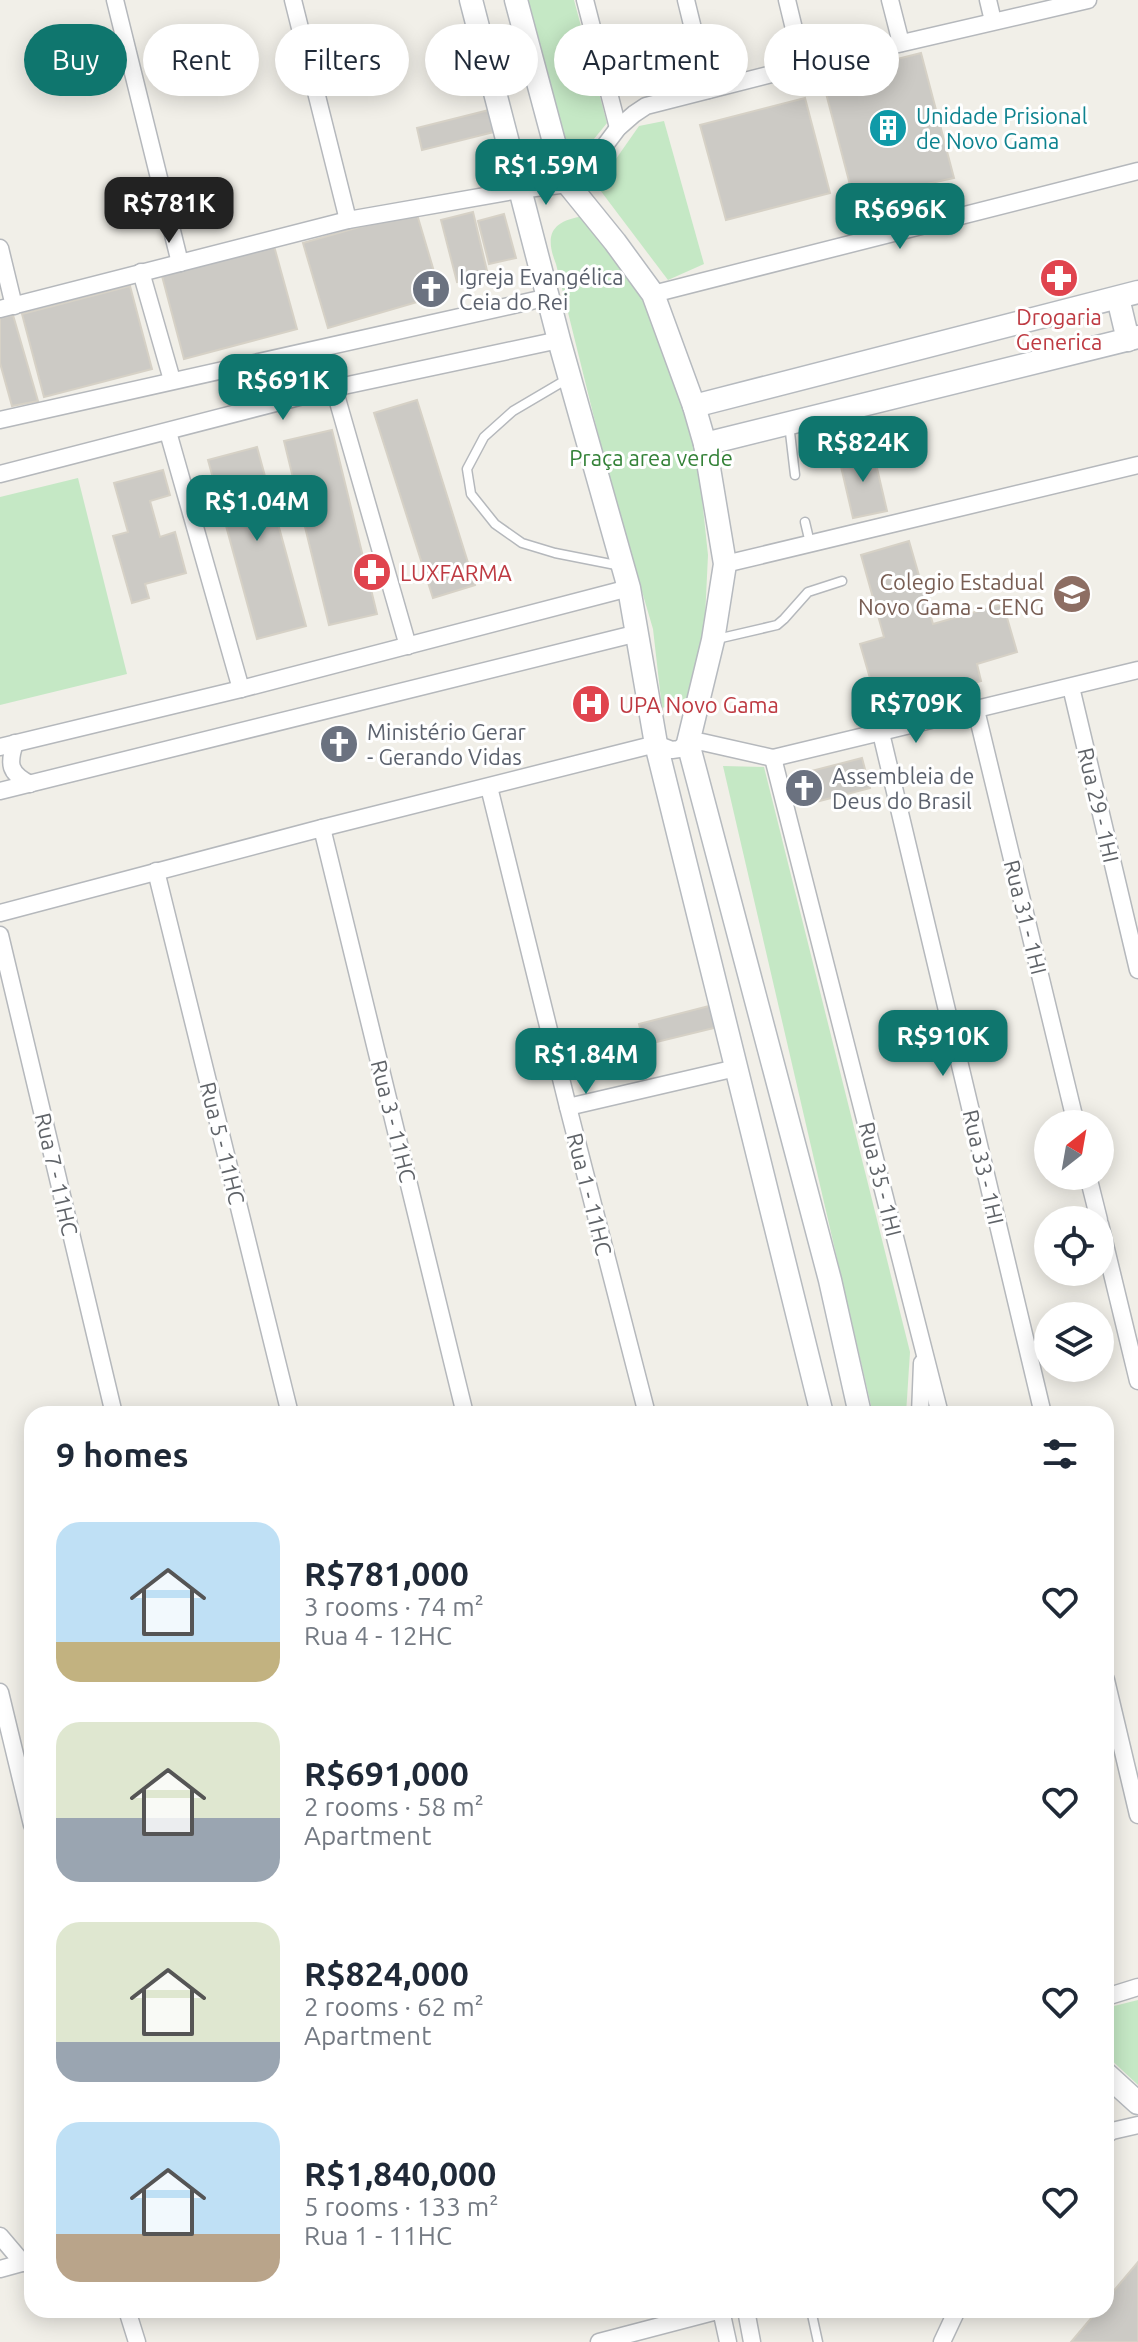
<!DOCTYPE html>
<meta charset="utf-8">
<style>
:root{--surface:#fff;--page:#f2f2f3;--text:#1f2937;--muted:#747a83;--accent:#0f766e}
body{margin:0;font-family:Ubuntu,sans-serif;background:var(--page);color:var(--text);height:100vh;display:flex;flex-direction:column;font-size:30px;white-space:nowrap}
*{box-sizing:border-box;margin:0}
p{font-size:26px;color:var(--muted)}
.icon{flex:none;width:44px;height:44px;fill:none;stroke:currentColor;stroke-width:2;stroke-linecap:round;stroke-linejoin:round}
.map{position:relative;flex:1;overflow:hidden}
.details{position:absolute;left:24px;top:1406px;width:1090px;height:912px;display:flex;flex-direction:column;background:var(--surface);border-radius:24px;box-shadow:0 4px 20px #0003}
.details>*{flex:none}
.top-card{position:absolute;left:24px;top:24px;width:1090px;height:72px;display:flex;gap:16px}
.needle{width:52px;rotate:31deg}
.controls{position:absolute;left:1034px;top:1110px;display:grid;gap:16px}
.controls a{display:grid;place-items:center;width:80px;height:80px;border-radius:50%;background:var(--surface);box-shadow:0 4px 20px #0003;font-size:40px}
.price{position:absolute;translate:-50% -68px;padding:0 18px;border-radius:16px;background:var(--accent);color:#fff;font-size:26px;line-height:52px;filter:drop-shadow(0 2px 4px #0008)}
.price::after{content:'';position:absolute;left:50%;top:48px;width:24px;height:18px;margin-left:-12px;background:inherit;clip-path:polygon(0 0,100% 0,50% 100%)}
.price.active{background:#222;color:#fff}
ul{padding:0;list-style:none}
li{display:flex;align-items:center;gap:24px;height:200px;padding:0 32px}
li span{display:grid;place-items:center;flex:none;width:224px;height:160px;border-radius:24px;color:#555}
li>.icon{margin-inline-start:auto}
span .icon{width:96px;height:96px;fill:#fffc;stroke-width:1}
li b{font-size:34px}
h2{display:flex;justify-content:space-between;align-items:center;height:96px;padding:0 32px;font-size:34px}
.pill{padding:0 28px;border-radius:36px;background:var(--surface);box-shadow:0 4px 20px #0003;font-size:28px;line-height:72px}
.pill.active{background:var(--accent);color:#fff}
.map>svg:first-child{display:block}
</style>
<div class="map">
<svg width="1138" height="2342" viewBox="0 0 1138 2342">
<rect width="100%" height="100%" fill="#f1efe8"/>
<g fill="#c5e8c5">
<polygon points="525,0 574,0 607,123 576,161 562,140"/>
<polygon points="664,121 704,264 668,280 597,186 639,126"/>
<path d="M584 216 647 304 673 365 698 461 708 555 704 639 687 707 675 704 662 708 653 629 610 482 556 264C544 234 552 221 584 216Z"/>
<polygon points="78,478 127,674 0,705 0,497"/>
<polygon points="723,766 764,767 910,1352 906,1414 873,1414"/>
<polygon points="1138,2000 1138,2085 1106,2055 1106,2008"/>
</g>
<g fill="#cccac5" stroke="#d6d1c6" stroke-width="2">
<polygon points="921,53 954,178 854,200 822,78"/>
<polygon points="805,98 830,193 726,220 700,125"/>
<polygon points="489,110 494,132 422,150 417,128"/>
<polygon points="416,211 441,295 328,328 303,243"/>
<polygon points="473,212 488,275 457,282 441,220"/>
<polygon points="504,214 516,258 489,264 478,221"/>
<polygon points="274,246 297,329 184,359 162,276"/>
<polygon points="130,286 152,369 44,397 22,314"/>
<polygon points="13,315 38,401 12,406 0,363 0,318"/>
<polygon points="417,400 475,585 433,598 374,413"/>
<polygon points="332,430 377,614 329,625 284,441"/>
<polygon points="257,447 306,626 257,639 208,460"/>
<polygon points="873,451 887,511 853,518 839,458"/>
<polygon points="163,470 170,495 150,501 160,537 175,532 186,573 145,584 149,598 132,603 113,536 128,532 114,483"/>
<polygon points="909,541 933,624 1003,604 1017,652 977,664 981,681 879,709 860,644 884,637 861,555"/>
<polygon points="862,758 870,788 804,805 796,775"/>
<polygon points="713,1005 718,1027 644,1045 639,1024"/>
<polygon points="1138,2262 1138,2342 1071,2342 1098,2310 1106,2310 1106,2300"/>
</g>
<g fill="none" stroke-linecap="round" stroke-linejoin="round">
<defs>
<g id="lane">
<polyline points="569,378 513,411 484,437 467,469 471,494 495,524 522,543 555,553 621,566"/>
<polyline points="789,424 795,475"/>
<polyline points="805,522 810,543"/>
<polyline points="717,639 777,625 784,619 808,592 842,581"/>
<polyline points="811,2310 818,2342"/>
</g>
<g id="street">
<polyline points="115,0 180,263"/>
<polyline points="293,0 348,220"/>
<polyline points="585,0 618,128"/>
<polyline points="686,0 708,90"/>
<polyline points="787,0 803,66"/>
<polyline points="890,0 901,43"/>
<polyline points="988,0 993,21"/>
<polyline points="0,248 14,306"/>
<polyline points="141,272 172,380"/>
<polyline points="653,294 1138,171"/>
<polyline points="0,309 348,220 519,190 568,184 597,156 618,128 634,114 646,106 803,66 1088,0"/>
<polyline points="334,388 408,646"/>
<polyline points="0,420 549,297"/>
<polyline points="168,432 241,689"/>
<polyline points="0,474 334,388 559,340"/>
<polyline points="725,564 1138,465"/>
<polyline points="1071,687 1138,970"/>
<polyline points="976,710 1076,1124"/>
<polyline points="881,733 1043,1414"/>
<path d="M15 743C8 764 9 773 30 784"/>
<polyline points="0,747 241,689 629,588"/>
<polyline points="773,758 940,1414"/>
<polyline points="489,787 568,1107 647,1414"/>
<polyline points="0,791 638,633"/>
<polyline points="322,828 465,1414"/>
<polyline points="156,871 290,1414"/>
<polyline points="0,913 322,828 656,744 672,750 679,749 688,743 702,742 773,758 1138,670"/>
<polyline points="0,935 114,1414"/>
<polyline points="568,1107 736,1068"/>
<polyline points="1088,1176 1099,1220"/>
<polyline points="1100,1224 1138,1381"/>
<polyline points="920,1414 922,1363"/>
<polyline points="1106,1680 1138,1815"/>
<polyline points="0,1692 32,1825"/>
<polyline points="1106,1997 1138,1987"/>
<polyline points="1106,2135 1112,2131 1138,2125"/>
<polyline points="0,2236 23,2263"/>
<polyline points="0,2269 29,2261"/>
<polyline points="127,2310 137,2342"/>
<polyline points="746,2310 752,2342"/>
<polyline points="599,2342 721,2310 728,2342"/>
<polyline points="942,2342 957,2310"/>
</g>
<g id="secondary">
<polyline points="471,0 559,340 629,588 656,744 822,1414"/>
<polyline points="516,0 554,142 568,184 615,242 653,294 694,406 705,444 725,564 713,640 688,743 830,1280 860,1414"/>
<polyline points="1118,298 1128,340"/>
<polyline points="694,406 1138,292"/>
<polyline points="705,444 1138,337"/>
<polyline points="1106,2074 1138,2103"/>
</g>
</defs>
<use href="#lane" stroke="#b5b8bc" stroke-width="11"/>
<use href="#street" stroke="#b5b8bc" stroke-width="19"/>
<use href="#secondary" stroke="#b6babf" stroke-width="25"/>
<use href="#lane" stroke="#fff" stroke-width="8"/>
<use href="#street" stroke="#fff" stroke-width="16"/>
<use href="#secondary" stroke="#fff" stroke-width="22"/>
</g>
<defs>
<symbol id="building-disc" viewBox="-11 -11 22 22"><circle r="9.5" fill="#0f9aa8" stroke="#fff"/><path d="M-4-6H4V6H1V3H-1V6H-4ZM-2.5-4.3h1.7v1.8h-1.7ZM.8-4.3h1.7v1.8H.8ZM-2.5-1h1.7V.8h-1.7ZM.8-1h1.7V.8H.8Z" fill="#fff"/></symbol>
<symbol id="pharmacy-disc" viewBox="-11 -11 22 22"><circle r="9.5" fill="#e0444e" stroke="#fff"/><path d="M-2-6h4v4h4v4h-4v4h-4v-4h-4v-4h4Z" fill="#fff"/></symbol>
<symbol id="church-disc" viewBox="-11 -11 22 22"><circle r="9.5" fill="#6b7280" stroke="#fff"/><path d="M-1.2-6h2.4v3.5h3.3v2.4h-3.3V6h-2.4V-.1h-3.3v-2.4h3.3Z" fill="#fff"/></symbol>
<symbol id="school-disc" viewBox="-11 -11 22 22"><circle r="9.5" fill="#8d6e63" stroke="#fff"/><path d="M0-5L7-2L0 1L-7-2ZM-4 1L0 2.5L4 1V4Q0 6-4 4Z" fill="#fff"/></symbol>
<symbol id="hospital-disc" viewBox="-11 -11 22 22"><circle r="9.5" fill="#e0444e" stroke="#fff"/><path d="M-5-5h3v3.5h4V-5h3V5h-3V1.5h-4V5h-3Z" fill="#fff"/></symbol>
</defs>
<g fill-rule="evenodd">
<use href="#building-disc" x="866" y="106" width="44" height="44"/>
<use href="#pharmacy-disc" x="1037" y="256" width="44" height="44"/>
<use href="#church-disc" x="409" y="267" width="44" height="44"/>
<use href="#pharmacy-disc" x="350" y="550" width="44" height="44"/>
<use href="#school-disc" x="1050" y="572" width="44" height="44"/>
<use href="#hospital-disc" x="569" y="682" width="44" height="44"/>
<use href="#church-disc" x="317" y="722" width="44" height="44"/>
<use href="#church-disc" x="782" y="766" width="44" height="44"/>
</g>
<g text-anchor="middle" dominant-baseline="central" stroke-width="6" stroke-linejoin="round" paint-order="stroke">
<g font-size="22" fill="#0d838f" stroke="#fff" text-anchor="start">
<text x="916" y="115">Unidade Prisional<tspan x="916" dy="25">de Novo Gama</tspan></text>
</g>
<g font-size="22" fill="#5b616d" stroke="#fff" text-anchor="start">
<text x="459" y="276">Igreja Evangélica<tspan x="459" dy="25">Ceia do Rei</tspan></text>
<text x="367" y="731">Ministério Gerar<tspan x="367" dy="25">- Gerando Vidas</tspan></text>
<text x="832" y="775">Assembleia de<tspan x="832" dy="25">Deus do Brasil</tspan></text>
</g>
<g font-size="22" fill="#be3a42" stroke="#fff" text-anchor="start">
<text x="1059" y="316" text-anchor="middle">Drogaria<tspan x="1059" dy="25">Generica</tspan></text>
<text x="400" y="572">LUXFARMA</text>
<text x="619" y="704">UPA Novo Gama</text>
</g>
<g font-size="22" fill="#348238" stroke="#fff">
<text x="651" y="457">Praça area verde</text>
</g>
<g font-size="22" fill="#785e54" stroke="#fff" text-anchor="end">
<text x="1044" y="581">Colegio Estadual<tspan x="1044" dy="25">Novo Gama - CENG</tspan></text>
</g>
<g font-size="22" fill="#5f6368" stroke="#fff">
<text transform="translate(1099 805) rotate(77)">Rua 29 - 1HI</text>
<text transform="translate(1026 917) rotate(76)">Rua 31 - 1HI</text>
<text transform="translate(394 1121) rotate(76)">Rua 3 - 11HC</text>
<text transform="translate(223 1143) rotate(76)">Rua 5 - 11HC</text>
<text transform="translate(984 1167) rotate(77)">Rua 33 - 1HI</text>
<text transform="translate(57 1174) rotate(77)">Rua 7 - 11HC</text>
<text transform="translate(881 1179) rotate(76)">Rua 35 - 1HI</text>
<text transform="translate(590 1194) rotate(76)">Rua 1 - 11HC</text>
</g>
</g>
</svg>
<div class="controls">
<a><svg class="needle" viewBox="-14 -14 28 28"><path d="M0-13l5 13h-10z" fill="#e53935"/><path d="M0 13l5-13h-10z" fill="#747a83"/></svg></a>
<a><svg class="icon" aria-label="locate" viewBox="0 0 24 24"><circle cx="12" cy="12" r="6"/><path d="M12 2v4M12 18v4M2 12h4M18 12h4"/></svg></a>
<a><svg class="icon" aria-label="layers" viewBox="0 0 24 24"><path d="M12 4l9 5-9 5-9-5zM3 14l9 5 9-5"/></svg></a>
</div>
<b class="price" style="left:546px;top:207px">R$1.59M</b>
<b class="price active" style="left:169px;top:245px">R$781K</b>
<b class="price" style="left:900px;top:251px">R$696K</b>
<b class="price" style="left:283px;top:422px">R$691K</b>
<b class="price" style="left:863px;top:484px">R$824K</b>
<b class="price" style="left:257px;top:543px">R$1.04M</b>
<b class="price" style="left:916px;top:745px">R$709K</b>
<b class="price" style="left:943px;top:1078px">R$910K</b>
<b class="price" style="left:586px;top:1096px">R$1.84M</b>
<div class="top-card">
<a class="pill active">Buy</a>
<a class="pill">Rent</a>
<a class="pill">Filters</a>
<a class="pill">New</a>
<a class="pill">Apartment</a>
<a class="pill">House</a>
</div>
<section class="details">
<h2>9 homes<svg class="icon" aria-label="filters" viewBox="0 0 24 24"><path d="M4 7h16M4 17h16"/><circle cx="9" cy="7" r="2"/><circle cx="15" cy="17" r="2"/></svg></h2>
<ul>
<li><span style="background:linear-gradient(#bfe0f5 75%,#c2b280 0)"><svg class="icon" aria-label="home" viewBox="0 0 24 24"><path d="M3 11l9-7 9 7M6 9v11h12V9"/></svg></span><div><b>R$781,000</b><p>3 rooms · 74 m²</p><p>Rua 4 - 12HC</p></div><svg class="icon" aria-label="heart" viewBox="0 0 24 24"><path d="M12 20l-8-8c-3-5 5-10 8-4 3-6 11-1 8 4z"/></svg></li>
<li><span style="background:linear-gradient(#dfe7d0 60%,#9aa5b1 0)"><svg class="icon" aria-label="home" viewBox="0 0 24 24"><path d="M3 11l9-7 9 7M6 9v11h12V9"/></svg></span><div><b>R$691,000</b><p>2 rooms · 58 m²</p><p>Apartment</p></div><svg class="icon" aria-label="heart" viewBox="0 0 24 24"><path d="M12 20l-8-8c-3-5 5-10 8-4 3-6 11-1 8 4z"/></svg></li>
<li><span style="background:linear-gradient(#dfe7d0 75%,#9aa5b1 0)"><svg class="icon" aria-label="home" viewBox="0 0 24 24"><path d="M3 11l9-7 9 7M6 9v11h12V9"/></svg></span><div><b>R$824,000</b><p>2 rooms · 62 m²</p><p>Apartment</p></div><svg class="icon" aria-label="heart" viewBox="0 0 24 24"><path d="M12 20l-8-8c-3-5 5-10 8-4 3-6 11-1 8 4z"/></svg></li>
<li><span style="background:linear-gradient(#bfe0f5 70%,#b9a48a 0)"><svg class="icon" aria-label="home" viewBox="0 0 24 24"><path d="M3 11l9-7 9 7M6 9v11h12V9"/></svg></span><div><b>R$1,840,000</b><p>5 rooms · 133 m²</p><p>Rua 1 - 11HC</p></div><svg class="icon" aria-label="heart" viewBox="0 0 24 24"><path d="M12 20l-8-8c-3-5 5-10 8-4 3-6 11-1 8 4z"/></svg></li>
</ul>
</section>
</div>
